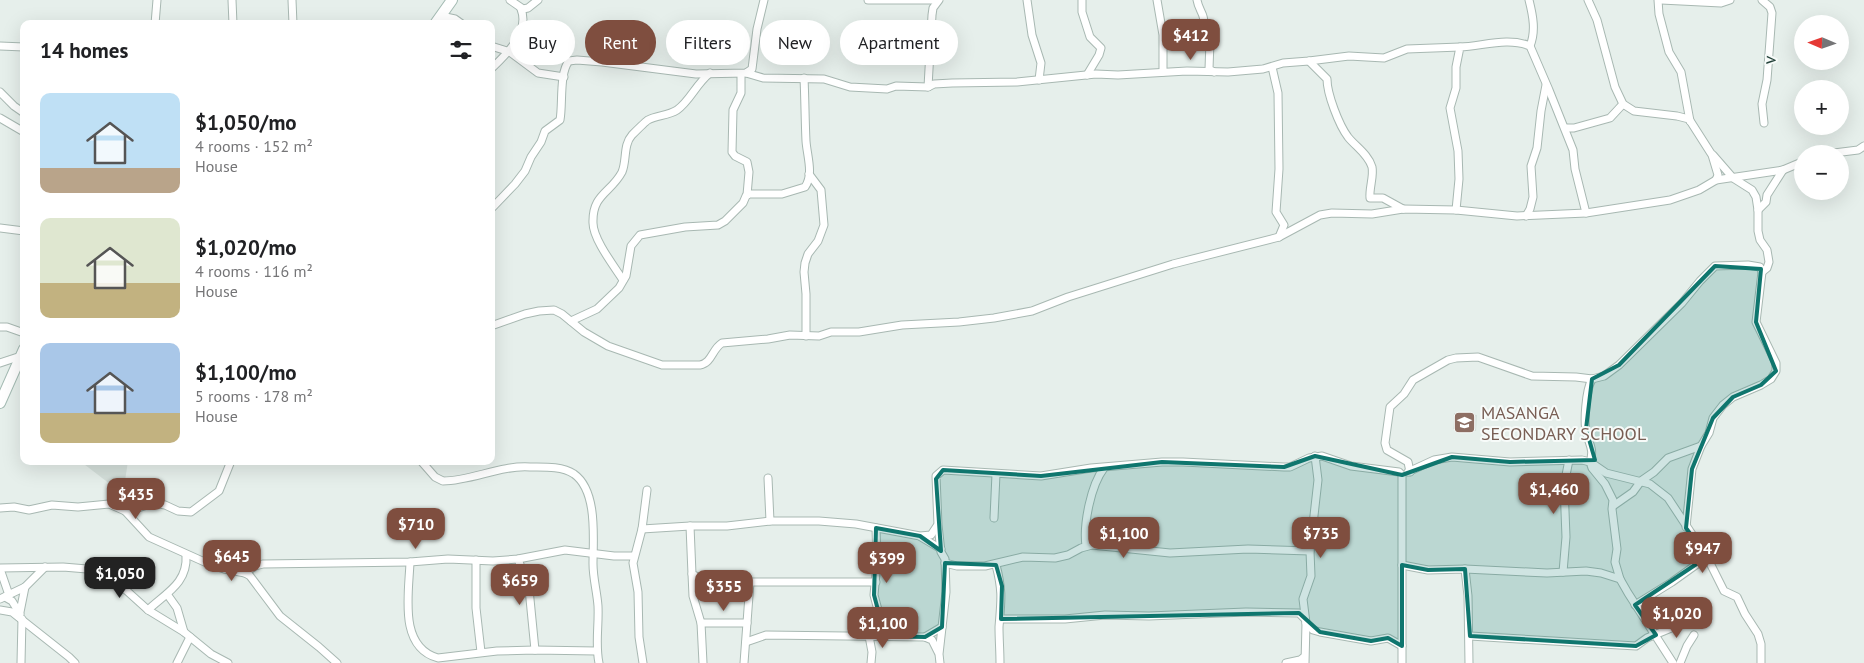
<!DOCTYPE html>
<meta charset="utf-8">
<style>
:root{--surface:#fff;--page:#f6f6f6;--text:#202124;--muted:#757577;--accent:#7f4e3f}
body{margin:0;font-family:"PT Sans",sans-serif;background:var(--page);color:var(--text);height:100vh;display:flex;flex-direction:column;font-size:19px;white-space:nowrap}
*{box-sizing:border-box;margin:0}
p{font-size:16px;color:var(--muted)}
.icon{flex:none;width:28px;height:28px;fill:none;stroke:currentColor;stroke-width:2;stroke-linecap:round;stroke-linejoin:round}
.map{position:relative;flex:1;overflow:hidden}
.details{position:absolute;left:20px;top:20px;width:475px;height:445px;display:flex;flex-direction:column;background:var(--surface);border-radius:10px;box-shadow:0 5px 20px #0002}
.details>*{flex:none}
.banner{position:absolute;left:510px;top:20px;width:475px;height:45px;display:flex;gap:10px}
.needle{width:32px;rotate:272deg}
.controls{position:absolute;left:1794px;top:15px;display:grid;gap:10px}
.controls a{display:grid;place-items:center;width:55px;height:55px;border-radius:50%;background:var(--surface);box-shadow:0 5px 20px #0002;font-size:25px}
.price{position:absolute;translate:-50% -42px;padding:0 11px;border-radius:10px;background:var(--accent);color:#fff;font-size:16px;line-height:32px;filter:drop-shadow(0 1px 2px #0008)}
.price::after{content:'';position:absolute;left:50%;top:30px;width:15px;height:11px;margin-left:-8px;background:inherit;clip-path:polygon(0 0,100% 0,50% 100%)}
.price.selected{background:#222;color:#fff}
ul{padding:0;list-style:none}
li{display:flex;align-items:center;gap:15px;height:125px;padding:0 20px}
li span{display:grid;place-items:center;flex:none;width:140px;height:100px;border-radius:10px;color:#555}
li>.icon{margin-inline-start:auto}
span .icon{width:60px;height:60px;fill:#fffc;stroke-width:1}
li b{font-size:21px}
h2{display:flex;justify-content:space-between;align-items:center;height:60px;padding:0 20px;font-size:21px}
.tag{padding:0 18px;border-radius:22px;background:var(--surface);box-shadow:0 5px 20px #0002;font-size:18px;line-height:45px}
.tag.selected{background:var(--accent);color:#fff}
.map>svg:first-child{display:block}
</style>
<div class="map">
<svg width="1864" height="663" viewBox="0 0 1864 663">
<rect width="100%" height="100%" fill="#e6efeb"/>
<g fill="#d4dfda">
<polygon points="1454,413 1477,415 1476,431 1453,429"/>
<polygon points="80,461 128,461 123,494"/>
</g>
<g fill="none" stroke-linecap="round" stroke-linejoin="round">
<defs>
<g id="street">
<polyline points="232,0 233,24"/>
<polyline points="292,0 293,24"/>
<polyline points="510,0 523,9 528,8 538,0"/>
<polyline points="868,0 937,0"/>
<polyline points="1027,0 1032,35 1041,63 1039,80"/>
<polyline points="1082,0 1082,12 1090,37 1101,48 1099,55 1087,75"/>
<polyline points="1157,0 1163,35 1163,72"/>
<path d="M1197 0C1199 12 1206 14 1203 27L1210 41 1209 69 1214 72"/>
<path d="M1529 0C1533 16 1536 31 1530 46"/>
<polyline points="1588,0 1597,20 1615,87 1623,104 1634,111 1677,116 1689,119 1712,155 1718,175 1716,180"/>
<polyline points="1658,0 1659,14 1669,52 1681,72 1690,121"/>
<polyline points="1661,0 1721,3 1730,0"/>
<polyline points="1762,0 1770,7 1772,13 1767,80 1762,104 1764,123"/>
<polyline points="441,16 455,19 462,24"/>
<polyline points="155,24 157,0"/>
<polyline points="0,46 24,47"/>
<polyline points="491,46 510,52 538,73 564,77"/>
<path d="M1309 61 1327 79C1327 94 1339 125 1348 137 1356 147 1368 154 1372 167 1374 176 1369 188 1370 198H1383L1403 209"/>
<polyline points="1272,67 1278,93 1279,169 1276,212 1284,225 1279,237"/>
<path d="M491 69C506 55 530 32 521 9"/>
<polyline points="746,73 763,78 824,79 850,87 887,89 896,86 928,87 934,84 952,83 1017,82 1096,74 1118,75 1187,71 1228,72 1263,69 1283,63 1309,61 1349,56 1384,58 1407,49 1460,47"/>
<polyline points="741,74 741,93 733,110 732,152 735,156 747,162 749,172 747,195"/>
<polyline points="928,87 932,15 933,8 939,0"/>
<polyline points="0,92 14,106 24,113"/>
<polyline points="0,118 24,132"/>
<polyline points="1565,128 1574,128 1610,118 1623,104"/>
<polyline points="1826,154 1858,150 1864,146"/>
<polyline points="1713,155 1733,178 1752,190 1756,197 1758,210 1758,231 1760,240 1767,250 1769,262 1767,268 1762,272"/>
<path d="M491 209 515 184 525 171 531 157 541 142 545 131 560 120C563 104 559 73 569 61L577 60 602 62 696 74 746 73 752 69 757 29 764 0"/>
<path d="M1456 210 1459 179 1458 151 1450 108 1456 88V67L1460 47C1483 46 1508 37 1530 46L1549 90 1573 150 1575 169 1586 213"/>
<polyline points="1758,210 1766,202 1767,195 1783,170"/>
<polyline points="1526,216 1530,209 1533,197 1531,166 1537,148 1541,111 1546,85"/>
<polyline points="0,228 24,231"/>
<path d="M623 280C614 266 593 239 593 223 592 194 611 193 622 172 627 160 623 145 632 135 634 133 646 121 648 120 656 115 668 116 677 110 690 101 696 84 710 73"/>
<path d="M571 321 597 309 619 288 626 276 631 246 640 235 685 227 718 225 725 221 743 203 746 196 749 194H782L805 187C814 174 807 156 806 141 805 120 805 99 804 78"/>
<path d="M491 326 525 314 539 311 554 310 562 314 584 332 608 346 662 365H700C712 363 712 349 722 343L768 339 790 335 819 336 831 332H859L902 325 959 322 994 318 1032 311 1068 297 1173 264 1279 237 1320 215 1332 213 1372 214 1403 209 1456 210 1517 216 1586 213 1670 200 1699 190 1716 180 1783 170 1802 162"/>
<polyline points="0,327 7,327 24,333"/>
<polyline points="806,336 806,294 804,272 805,263 808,254 818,241 824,225 821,190 809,174"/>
<polyline points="0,363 21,356"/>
<path d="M1592 379C1586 390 1583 423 1587 435 1590 446 1594 450 1590 462L1606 473 1650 484 1668 498 1707 557 1724 591 1737 597 1745 614 1758 634 1761 644V663"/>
<path d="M421 461 435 477 443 481C472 481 500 465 530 467 544 467 562 466 574 474 598 491 593 539 593 564 593 578 597 592 598 606 599 626 595 644 599 663"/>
<polyline points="1408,472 1434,460 1452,457 1510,462 1582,460 1590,462 1592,468 1605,484 1613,500 1612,509 1617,549 1615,562 1620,579"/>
<polyline points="1410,472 1408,462 1387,450 1385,443 1390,407 1404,394 1413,380 1448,360 1456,358 1478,357 1532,376 1576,377 1592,379 1604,376 1619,365 1682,303 1700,281 1715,266 1748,265 1760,267 1762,272 1756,322 1776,363 1776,371 1771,379 1761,385 1733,397 1723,405 1713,418 1709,433 1701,446 1668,458 1654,472 1641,481 1633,492 1613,506"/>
<polyline points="768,478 770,521"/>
<polyline points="0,508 14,507 29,510 52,505 78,507 109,504 125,511 129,511 147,505 159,504 165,505 178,511 191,512 219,491 231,461"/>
<polyline points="125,511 149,537 209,564 224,569 245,573 250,576 280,616 319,647 337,663"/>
<polyline points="994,518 996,474"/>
<polyline points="690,526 692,574 701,579 729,582 876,582"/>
<polyline points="1686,527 1692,469 1701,446"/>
<polyline points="642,529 690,526 727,526 770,521 819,521 856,524 920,536 931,535 937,526"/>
<polyline points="921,537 941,549"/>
<path d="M1086 546C1083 524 1091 485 1104 468"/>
<polyline points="518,559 529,589 535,650"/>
<polyline points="476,560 476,608 481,652"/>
<path d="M410 562C409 593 398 647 438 658L497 651 535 650 596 651"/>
<polyline points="945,563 957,566 985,566 1023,557 1055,558 1068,555 1081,548 1092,545 1170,553 1248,549 1310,551"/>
<path d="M996 565C1003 592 1001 601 999 627 999 639 1000 651 1000 663"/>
<polyline points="1402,565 1428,570 1465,569 1547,573 1586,571 1601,573 1620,579 1628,593 1673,663"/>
<polyline points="0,568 63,567 99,570 127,591 148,610 184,632 211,654 228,663"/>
<polyline points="0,569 9,595"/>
<polyline points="1465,569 1468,596 1469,663"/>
<polyline points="1563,572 1566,537 1564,485 1569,460"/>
<polyline points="245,573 255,566 263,564 410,562 448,559 493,561 518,559 565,550 614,556 634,556"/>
<polyline points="692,574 693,596 701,623 703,663"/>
<polyline points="167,594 177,608 184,632"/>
<polyline points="5,597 12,601 20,614"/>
<polyline points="0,599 25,587 45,567"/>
<polyline points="1635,605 1672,582 1707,557"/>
<polyline points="0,610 12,612 69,657 75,663"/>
<path d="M148 610C166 593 188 583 186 555"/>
<polyline points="19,617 25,587"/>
<polyline points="1001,619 1065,619 1105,615 1149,616 1246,612 1299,613 1305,619"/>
<polyline points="701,623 747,623"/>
<polyline points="1306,623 1313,630 1320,632 1371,641 1388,638 1402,646"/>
<polyline points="869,636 872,652 871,663"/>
<polyline points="874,636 878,610 874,595 877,562 876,528"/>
<polyline points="1470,636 1636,646 1647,638 1688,621"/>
<polyline points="925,637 942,627"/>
<polyline points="746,642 766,635 925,637 932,640 938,652"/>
<polyline points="21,663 22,619"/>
<polyline points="177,663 190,637"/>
<polyline points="643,663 639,637 638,592 633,563 642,529 647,490"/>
<polyline points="744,663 750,582"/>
<polyline points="940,663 939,654 946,592 945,559 941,552 938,525 936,476 943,470 1041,476 1091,468 1162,462 1183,462 1284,467 1290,467 1309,458 1322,456 1351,466 1399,472 1402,475 1402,663"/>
<polyline points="1286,663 1300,660 1304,657"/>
<polyline points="1305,663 1306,623 1303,599 1311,576 1310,551 1318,480 1315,456"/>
<polyline points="1680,663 1687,646 1694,635"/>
</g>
<g id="secondary">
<polyline points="435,24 452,0"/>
<polyline points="0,403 24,349"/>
</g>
</defs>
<use href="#street" stroke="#a8b8b2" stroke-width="9"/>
<use href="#secondary" stroke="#a4bbb3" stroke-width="12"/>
<use href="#street" stroke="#fff" stroke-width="7"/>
<use href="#secondary" stroke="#fff" stroke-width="10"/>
</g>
<path fill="#0f766e" fill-opacity="0.2" stroke="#0f766e" stroke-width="4" stroke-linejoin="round" d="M1715 266 1761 269 1756 322 1776 371 1761 385 1733 397 1713 418 1692 469 1686 528 1707 557 1635 605 1656 635 1636 646 1470 636 1465 569 1428 570 1402 565V646L1388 638 1371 641 1320 632 1299 613 1001 619 1002 586 996 565 945 563 942 627 925 637 874 636 878 610 874 595 876 528 920 536 941 551 936 479 943 470 1041 476 1162 462 1284 467 1315 456 1402 475 1452 457 1510 462 1595 460 1586 429 1592 379 1619 365Z"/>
<defs>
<symbol id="school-square" viewBox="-11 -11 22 22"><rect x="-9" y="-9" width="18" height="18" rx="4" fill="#8d6e63" stroke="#f7fbf9"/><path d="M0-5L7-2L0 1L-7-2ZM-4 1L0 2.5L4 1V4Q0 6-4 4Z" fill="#fff"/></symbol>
</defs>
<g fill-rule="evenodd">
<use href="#school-square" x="1452" y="410" width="25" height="25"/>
</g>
<g text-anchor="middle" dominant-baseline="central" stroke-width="4" stroke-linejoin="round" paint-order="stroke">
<g font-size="18" fill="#24423a" stroke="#f7fbf9">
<text transform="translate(1769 60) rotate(-86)">v</text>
</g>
<g font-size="18" fill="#785e54" stroke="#f7fbf9" text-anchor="start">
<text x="1481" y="412">MASANGA<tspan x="1481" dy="21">SECONDARY SCHOOL</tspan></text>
</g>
</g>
</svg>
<div class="controls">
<a><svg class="needle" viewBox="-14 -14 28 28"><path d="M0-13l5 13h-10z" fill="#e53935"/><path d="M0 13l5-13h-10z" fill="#757577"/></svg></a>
<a>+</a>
<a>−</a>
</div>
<b class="price" style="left:1191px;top:61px">$412</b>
<b class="price" style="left:1554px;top:515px">$1,460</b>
<b class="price" style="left:136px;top:520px">$435</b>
<b class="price" style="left:416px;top:550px">$710</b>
<b class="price" style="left:1124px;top:559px">$1,100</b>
<b class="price" style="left:1321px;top:559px">$735</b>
<b class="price" style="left:1703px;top:574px">$947</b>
<b class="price" style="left:232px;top:582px">$645</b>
<b class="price" style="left:887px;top:584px">$399</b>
<b class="price selected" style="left:120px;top:599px">$1,050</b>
<b class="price" style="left:520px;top:606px">$659</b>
<b class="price" style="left:724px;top:612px">$355</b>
<b class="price" style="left:1677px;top:639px">$1,020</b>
<b class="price" style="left:883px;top:649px">$1,100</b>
<div class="banner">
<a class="tag">Buy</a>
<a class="tag selected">Rent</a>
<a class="tag">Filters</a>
<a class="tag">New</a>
<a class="tag">Apartment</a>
</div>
<section class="details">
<h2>14 homes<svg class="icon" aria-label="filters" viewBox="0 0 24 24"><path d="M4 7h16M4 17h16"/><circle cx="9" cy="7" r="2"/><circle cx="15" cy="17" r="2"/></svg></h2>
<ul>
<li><span style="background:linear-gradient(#bfe0f5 75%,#b9a48a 0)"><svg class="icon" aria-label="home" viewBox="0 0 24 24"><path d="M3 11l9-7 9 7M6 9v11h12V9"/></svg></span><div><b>$1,050/mo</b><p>4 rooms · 152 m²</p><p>House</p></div></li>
<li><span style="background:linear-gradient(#dfe7d0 65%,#c2b280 0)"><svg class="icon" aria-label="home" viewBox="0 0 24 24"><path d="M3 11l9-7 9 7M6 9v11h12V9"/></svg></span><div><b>$1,020/mo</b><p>4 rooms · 116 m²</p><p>House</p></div></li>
<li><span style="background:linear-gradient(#a9c7e8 70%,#c2b280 0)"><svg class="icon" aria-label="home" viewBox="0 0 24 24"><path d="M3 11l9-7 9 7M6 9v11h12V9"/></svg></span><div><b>$1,100/mo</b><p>5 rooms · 178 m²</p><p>House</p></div></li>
</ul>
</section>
</div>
